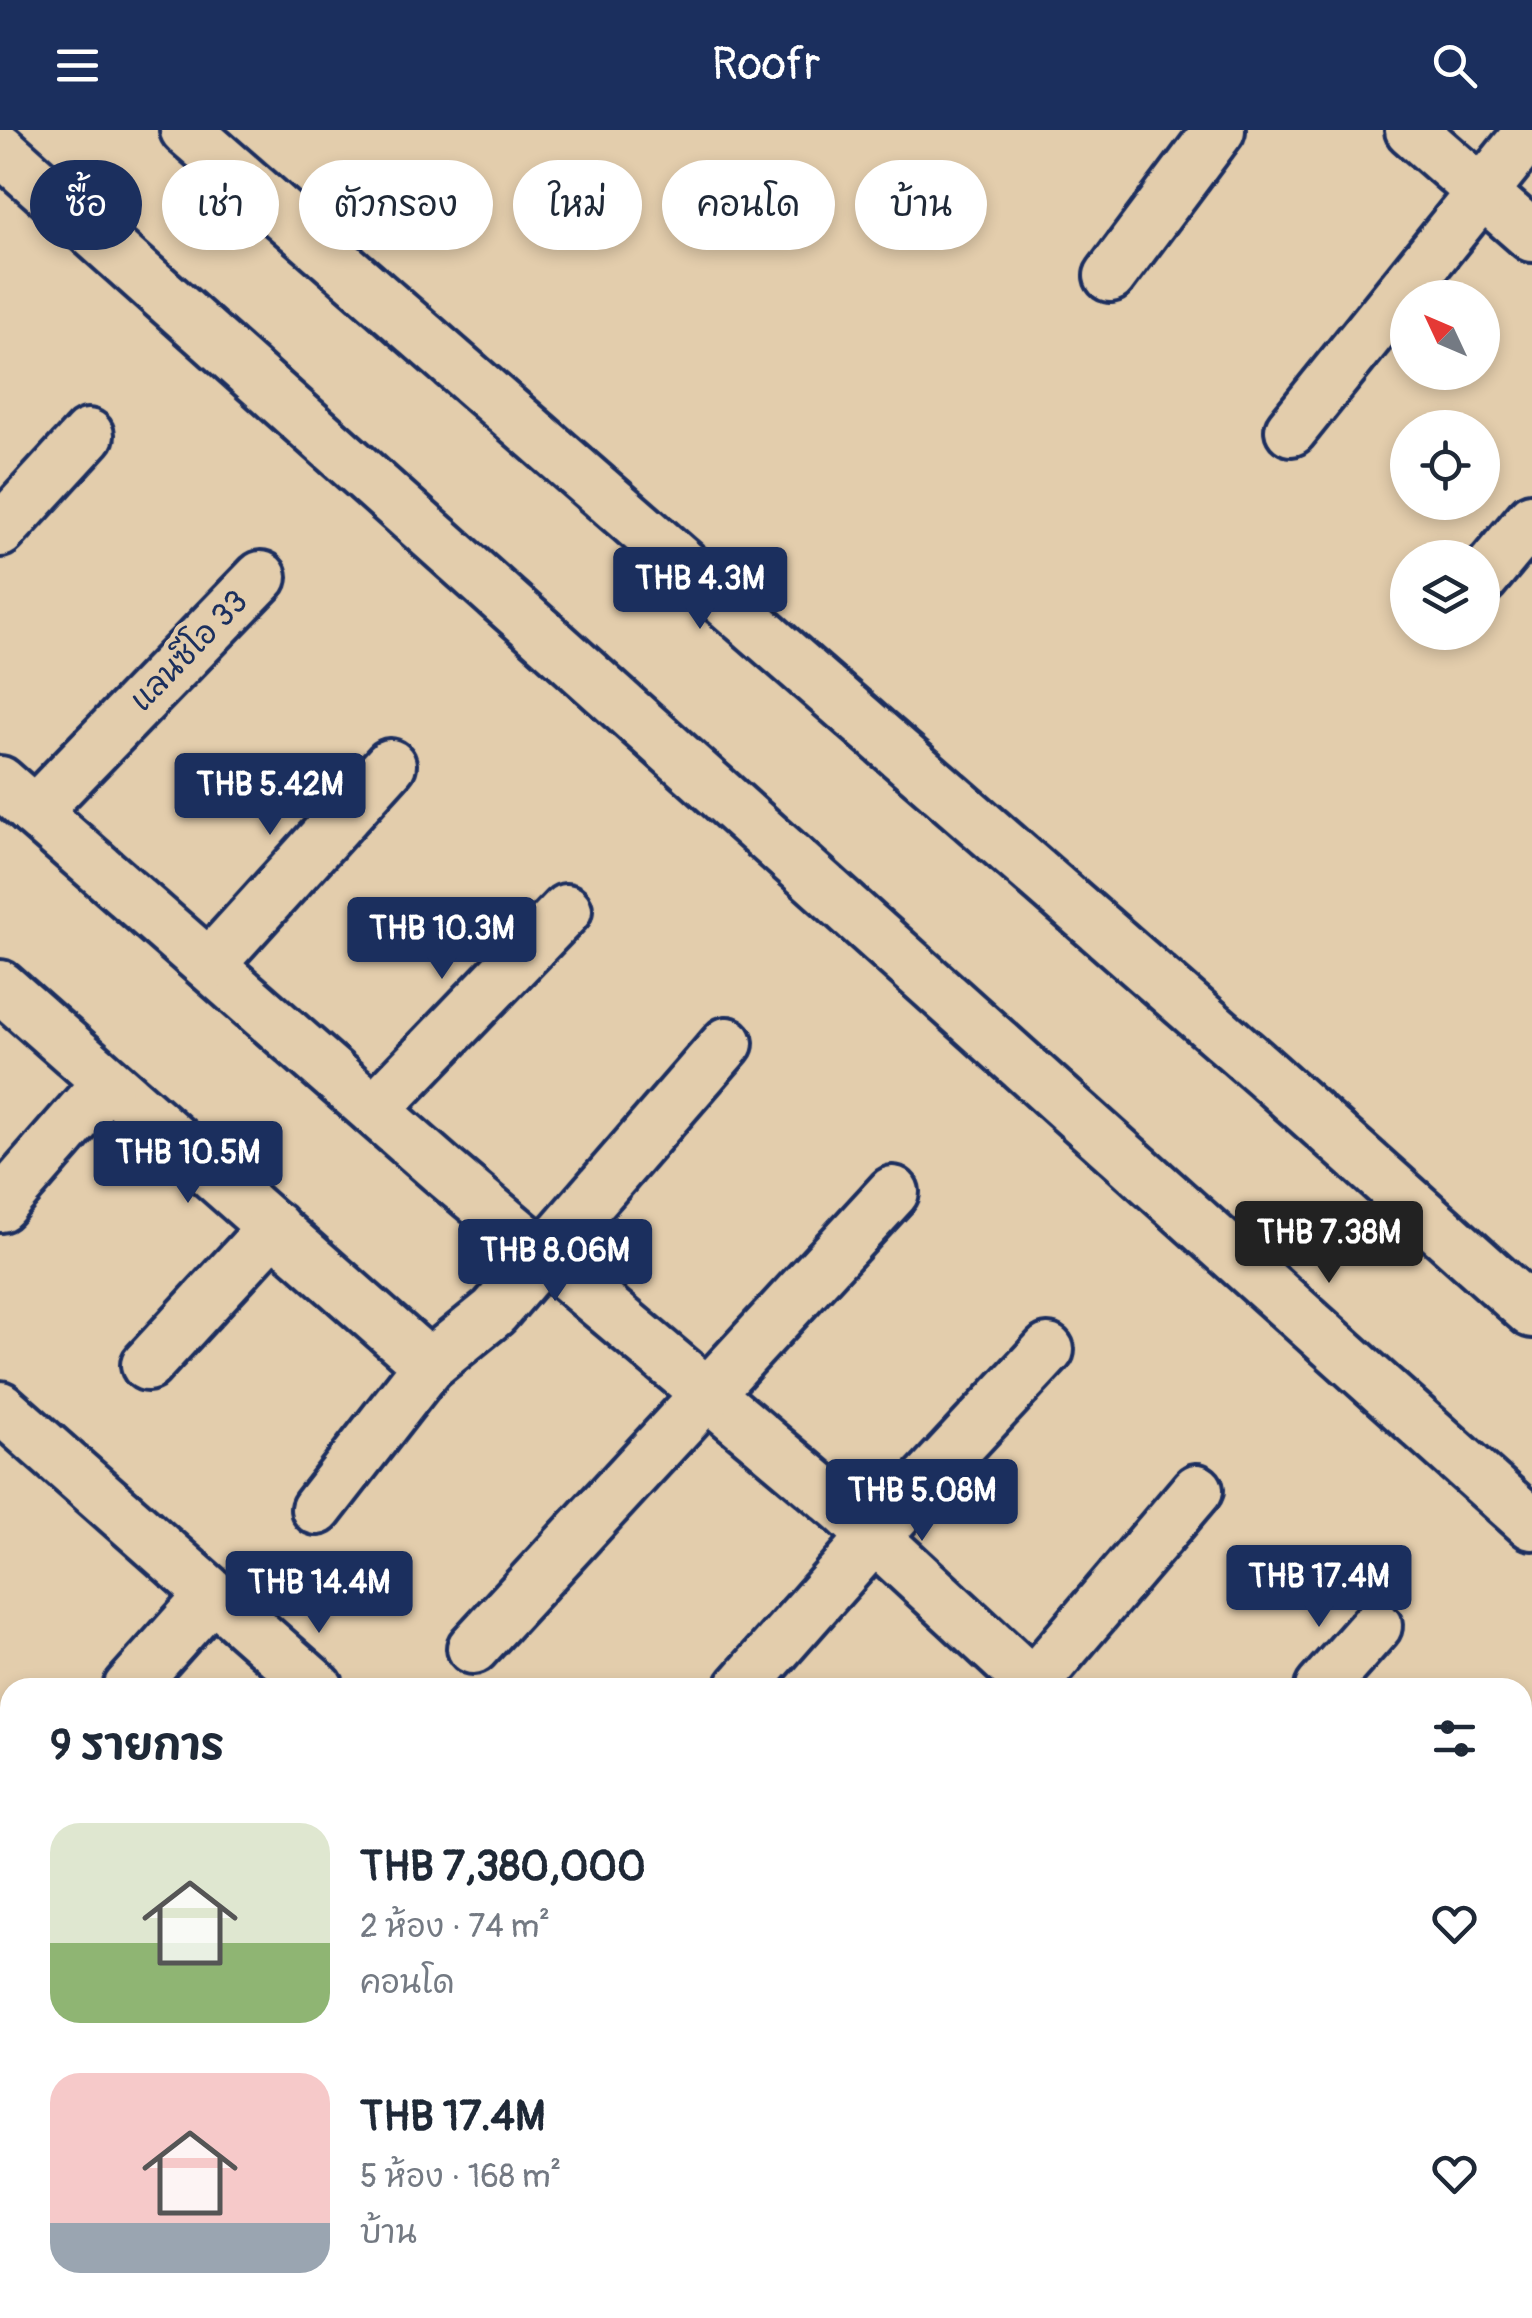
<!DOCTYPE html>
<html lang="th">
<meta charset="utf-8">
<style>
:root{--surface:#fff;--page:#f6f6f7;--text:#1f2937;--muted:#747a83;--accent:#1b2f5e}
body{margin:0;font-family:Pangolin,"Playpen Sans Thai",sans-serif;background:var(--page);color:var(--text);height:100vh;display:flex;flex-direction:column;font-size:38px;white-space:nowrap}
*{box-sizing:border-box;margin:0}
p{font-size:32px;color:var(--muted)}
.icon{flex:none;width:55px;height:55px;fill:none;stroke:currentColor;stroke-width:2;stroke-linecap:round;stroke-linejoin:round}
.map{position:relative;flex:1;overflow:hidden}
.details{position:absolute;left:0px;top:1548px;width:1532px;height:642px;display:flex;flex-direction:column;background:var(--surface);border-radius:30px 30px 0 0;box-shadow:0 5px 15px #0003}
.details>*{flex:none}
.top-card{position:absolute;left:30px;top:30px;width:1000px;height:90px;display:flex;gap:20px}
.needle{width:65px;rotate:314deg}
.fabs{position:absolute;left:1390px;top:150px;display:grid;gap:20px}
.fabs a{display:grid;place-items:center;width:110px;height:110px;border-radius:50%;background:var(--surface);box-shadow:0 5px 15px #0003;font-size:50px}
.price{position:absolute;translate:-50% -85px;padding:0 22px;border-radius:10px;background:var(--accent);color:#fff;font-size:32px;line-height:65px;filter:drop-shadow(0 2px 5px #0008)}
.price::after{content:'';position:absolute;left:50%;top:60px;width:30px;height:22px;margin-left:-15px;background:inherit;clip-path:polygon(0 0,100% 0,50% 100%)}
.price.current{background:#222;color:#fff}
ul{padding:0;list-style:none}
li{display:flex;align-items:center;gap:30px;height:250px;padding:0 50px}
li span{display:grid;place-items:center;flex:none;width:280px;height:200px;border-radius:30px;color:#555}
li>.icon{margin-inline-start:auto}
span .icon{width:120px;height:120px;fill:#fffc;stroke-width:1}
li b{font-size:42px}
h2{display:flex;justify-content:space-between;align-items:center;height:120px;padding:0 50px;font-size:42px}
.tag{padding:0 35px;border-radius:45px;background:var(--surface);box-shadow:0 5px 15px #0003;font-size:35px;line-height:90px}
.tag.current{background:var(--accent);color:#fff}
header{display:flex;justify-content:space-between;align-items:center;height:130px;padding:0 50px;background:var(--accent);color:#fff;font-size:45px;font-weight:600}
.map>svg:first-child{display:block}
</style>
<header><svg class="icon" aria-label="menu" viewBox="0 0 24 24"><path d="M4 6h16M4 12h16M4 18h16"/></svg>Roofr<svg class="icon" aria-label="search" viewBox="0 0 24 24"><circle cx="10" cy="10" r="6"/><path d="M15 15l6 6"/></svg></header>
<div class="map">
<svg width="1532" height="2188" viewBox="0 0 1532 2188">
<rect width="100%" height="100%" fill="#e3cdac"/>
<filter id="ink" filterUnits="userSpaceOnUse"><feTurbulence type="fractalNoise" baseFrequency=".01" numOctaves="2"/><feDisplacementMap in="SourceGraphic" scale="20" xChannelSelector="R" yChannelSelector="G"/><feConvolveMatrix kernelMatrix="1 2 1 2 8 2 1 2 1" color-interpolation-filters="sRGB"/></filter>
<g filter="url(#ink)">
<g fill="none" stroke-linecap="round" stroke-linejoin="round">
<defs>
<g id="minor">
<polyline points="186,0 1266,944 1532,1182"/>
<polyline points="1411,0 1532,106"/>
<path d="M0 19C511 477 1023 933 1532 1394"/>
<polyline points="1110,146 1219,0"/>
<polyline points="1291,300 1532,0"/>
<polyline points="0,401 88,305"/>
<polyline points="1482,449 1532,389"/>
<polyline points="0,652 442,1040 844,1379 1037,1558"/>
<polyline points="34,682 261,447"/>
<polyline points="209,835 390,635"/>
<polyline points="0,856 429,1235"/>
<polyline points="374,980 566,780"/>
<polyline points="0,1076 108,952"/>
<polyline points="147,1235 274,1097"/>
<polyline points="0,1277 318,1558"/>
<polyline points="317,1379 429,1235 494,1182 727,913"/>
<polyline points="473,1518 893,1062"/>
<polyline points="129,1558 212,1465"/>
<polyline points="741,1558 874,1407 1048,1220"/>
<polyline points="1029,1558 1197,1360"/>
<polyline points="1321,1558 1376,1496"/>
<polyline points="1522,1684 1532,1673"/>
<polyline points="0,1701 10,1690"/>
<polyline points="1522,1991 1532,1981"/>
<polyline points="0,2020 10,2020"/>
<polyline points="0,2134 10,2133"/>
<polyline points="1522,2151 1532,2153"/>
<polyline points="142,2180 152,2188"/>
<polyline points="1024,2180 1034,2188"/>
<polyline points="580,2188 588,2180"/>
<polyline points="909,2188 916,2180"/>
</g>
</defs>
<use href="#minor" stroke="#1b2f5e" stroke-width="58"/>
<use href="#minor" stroke="#e3cdac" stroke-width="50"/>
</g>
</g>
<g text-anchor="middle" dominant-baseline="central" stroke-width="9" stroke-linejoin="round" paint-order="stroke">
<g font-size="32" fill="#1b2f5e" stroke="#e3cdac">
<text transform="translate(189 521) rotate(-46)">แลนซีโอ 33</text>
</g>
</g>
</svg>
<div class="fabs">
<a><svg class="needle" viewBox="-14 -14 28 28"><path d="M0-13l5 13h-10z" fill="#e53935"/><path d="M0 13l5-13h-10z" fill="#747a83"/></svg></a>
<a><svg class="icon" aria-label="locate" viewBox="0 0 24 24"><circle cx="12" cy="12" r="6"/><path d="M12 2v4M12 18v4M2 12h4M18 12h4"/></svg></a>
<a><svg class="icon" aria-label="layers" viewBox="0 0 24 24"><path d="M12 4l9 5-9 5-9-5zM3 14l9 5 9-5"/></svg></a>
</div>
<b class="price" style="left:700px;top:502px">THB 4.3M</b>
<b class="price" style="left:270px;top:708px">THB 5.42M</b>
<b class="price" style="left:442px;top:852px">THB 10.3M</b>
<b class="price" style="left:188px;top:1076px">THB 10.5M</b>
<b class="price current" style="left:1329px;top:1156px">THB 7.38M</b>
<b class="price" style="left:555px;top:1174px">THB 8.06M</b>
<b class="price" style="left:922px;top:1414px">THB 5.08M</b>
<b class="price" style="left:1319px;top:1500px">THB 17.4M</b>
<b class="price" style="left:319px;top:1506px">THB 14.4M</b>
<div class="top-card">
<a class="tag current">ซื้อ</a>
<a class="tag">เช่า</a>
<a class="tag">ตัวกรอง</a>
<a class="tag">ใหม่</a>
<a class="tag">คอนโด</a>
<a class="tag">บ้าน</a>
</div>
<section class="details">
<h2>9 รายการ<svg class="icon" aria-label="filters" viewBox="0 0 24 24"><path d="M4 7h16M4 17h16"/><circle cx="9" cy="7" r="2"/><circle cx="15" cy="17" r="2"/></svg></h2>
<ul>
<li><span style="background:linear-gradient(#dfe7d0 60%,#8fb573 0)"><svg class="icon" aria-label="home" viewBox="0 0 24 24"><path d="M3 11l9-7 9 7M6 9v11h12V9"/></svg></span><div><b>THB 7,380,000</b><p>2 ห้อง · 74 m²</p><p>คอนโด</p></div><svg class="icon" aria-label="heart" viewBox="0 0 24 24"><path d="M12 20l-8-8c-3-5 5-10 8-4 3-6 11-1 8 4z"/></svg></li>
<li><span style="background:linear-gradient(#f6c9c9 75%,#9aa5b1 0)"><svg class="icon" aria-label="home" viewBox="0 0 24 24"><path d="M3 11l9-7 9 7M6 9v11h12V9"/></svg></span><div><b>THB 17.4M</b><p>5 ห้อง · 168 m²</p><p>บ้าน</p></div><svg class="icon" aria-label="heart" viewBox="0 0 24 24"><path d="M12 20l-8-8c-3-5 5-10 8-4 3-6 11-1 8 4z"/></svg></li>
</ul>
</section>
</div>
